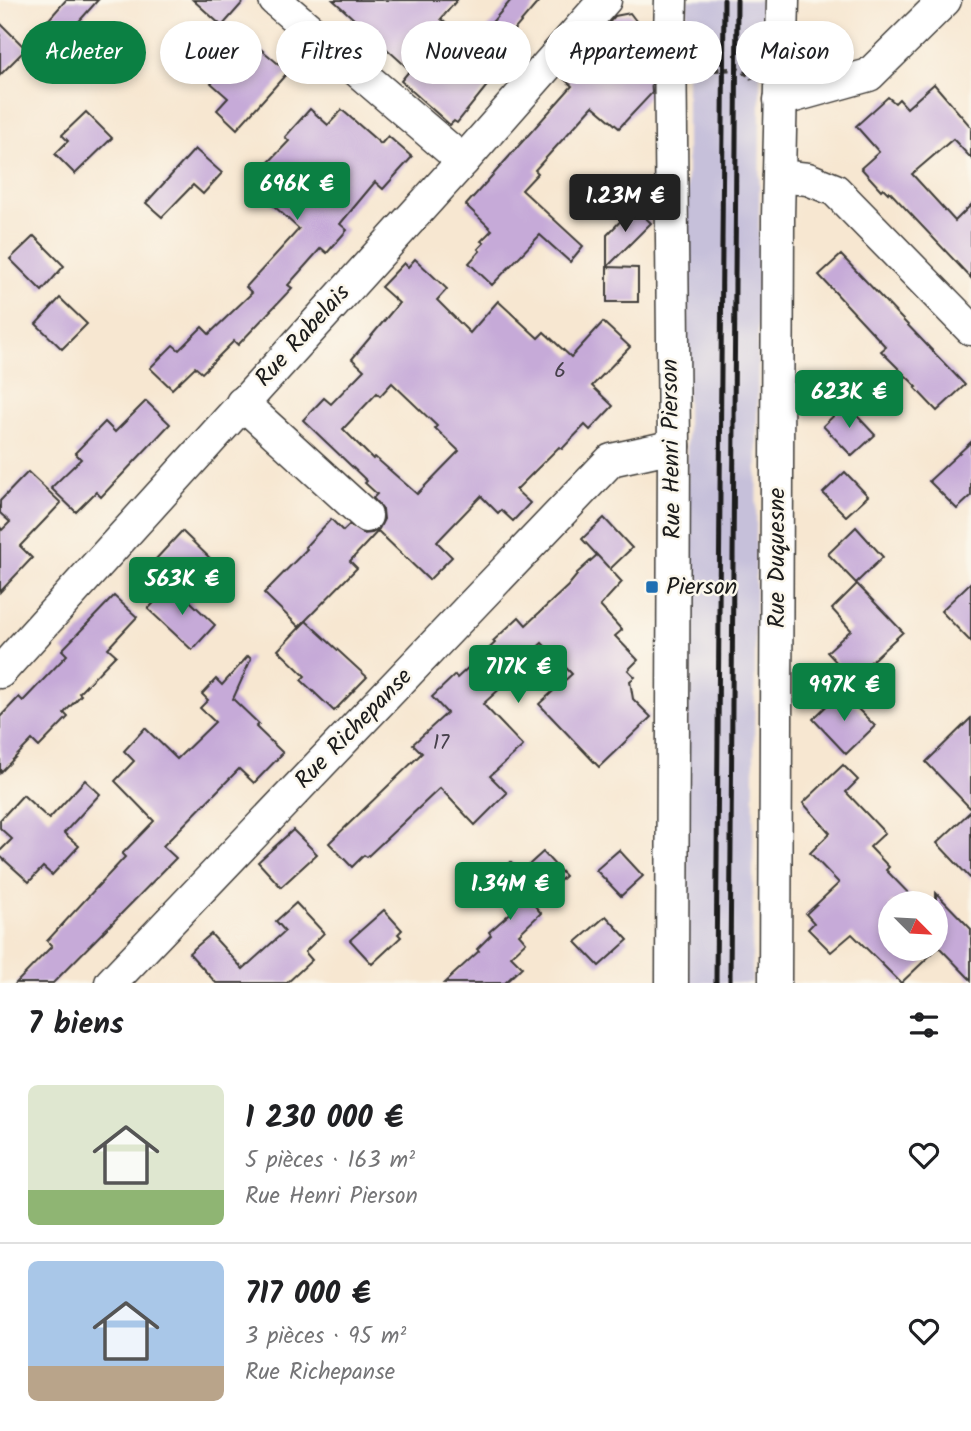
<!DOCTYPE html>
<html lang="fr">
<meta charset="utf-8">
<style>
:root{--surface:#fff;--page:#f2f2f2;--text:#202124;--muted:#757577;--line:#e0e0e0;--accent:#0b8043}
body{margin:0;font-family:Kalam,sans-serif;background:var(--page);color:var(--text);height:100vh;display:flex;flex-direction:column;font-size:26px;white-space:nowrap}
*{box-sizing:border-box;margin:0}
p{font-size:23px;color:var(--muted)}
.icon{flex:none;width:38px;height:38px;fill:none;stroke:currentColor;stroke-width:2;stroke-linecap:round;stroke-linejoin:round}
.map{position:relative;height:983px;overflow:hidden}
.drawer{display:flex;flex-direction:column;background:var(--surface);flex:1}
.drawer>*{flex:none}
.guide{position:absolute;left:21px;top:21px;width:929px;height:63px;display:flex;gap:14px}
.needle{width:46px;rotate:114deg}
.tools{position:absolute;left:878px;top:891px;display:grid;gap:14px}
.tools a{display:grid;place-items:center;width:70px;height:70px;border-radius:50%;background:var(--surface);box-shadow:0 4px 10px #0003;font-size:35px}
.price{position:absolute;translate:-50% -60px;padding:0 16px;border-radius:7px;background:var(--accent);color:#fff;font-size:23px;line-height:46px;filter:drop-shadow(0 2px 4px #0008)}
.price::after{content:'';position:absolute;left:50%;top:42px;width:21px;height:16px;margin-left:-10px;background:inherit;clip-path:polygon(0 0,100% 0,50% 100%)}
.price.current{background:#222;color:#fff}
ul{padding:0;list-style:none}
li{display:flex;align-items:center;gap:21px;height:175px;padding:0 28px}
li+li{border-top:2px solid var(--line)}
li span{display:grid;place-items:center;flex:none;width:196px;height:140px;border-radius:10px;color:#555}
li>.icon{margin-inline-start:auto}
span .icon{width:84px;height:84px;fill:#fffc;stroke-width:1}
li b{font-size:30px}
h2{display:flex;justify-content:space-between;align-items:center;height:84px;padding:0 28px;font-size:30px}
.chip{padding:0 24px;border-radius:32px;background:var(--surface);box-shadow:0 4px 10px #0003;font-size:24px;line-height:63px}
.chip.current{background:var(--accent);color:#fff}
.map>svg:first-child{display:block}
</style>
<div class="map">
<svg width="971" height="983" viewBox="0 0 971 983">
<rect width="100%" height="100%" fill="#fbf7ec"/>
<filter id="ink" filterUnits="userSpaceOnUse"><feTurbulence type="fractalNoise" baseFrequency=".0143" numOctaves="2"/><feDisplacementMap in="SourceGraphic" scale="14" xChannelSelector="R" yChannelSelector="G"/><feConvolveMatrix kernelMatrix="1 2 1 2 8 2 1 2 1" color-interpolation-filters="sRGB"/></filter>
<filter id="wash" filterUnits="userSpaceOnUse"><feTurbulence type="fractalNoise" baseFrequency=".00686" numOctaves="4" result="noise"/><feDisplacementMap in="SourceGraphic" scale="28" xChannelSelector="R" yChannelSelector="G"/><feGaussianBlur stdDeviation="1.57" result="paint"/><feColorMatrix in="noise" values="0 0 0 0 0 0 0 0 0 0 0 0 0 0 0 0 0 1.4 0 .05"/><feComposite in="paint" operator="in"/></filter>
<g filter="url(#wash)">
<rect width="100%" height="100%" fill="#f7e7d1"/>
<polygon fill="#c6c0da" points="687,0 761,0 752,983 687,983"/>
<g id="blocks">
<g fill="#c6aad8" fill-rule="evenodd">
<polygon points="66,0 98,0 74,27 93,44 71,68 35,35"/>
<polygon points="193,0 245,0 222,26"/>
<polygon points="333,0 457,0 441,19 472,46 511,0 540,0 491,57 502,67 457,123 454,121 450,125 401,81 410,70"/>
<polygon points="630,13 649,38 652,93 619,128 593,106 535,170 538,173 522,190 583,246 570,262 540,235 492,285 469,263 480,251 478,249 484,243 481,241 492,230 466,205 572,86 564,79 603,36 600,33 615,16"/>
<polygon points="0,23 26,49 0,75"/>
<polygon points="250,40 288,72 237,129 217,110 228,98 211,83"/>
<polygon points="934,84 971,127 971,158 953,139 912,174 955,221 971,205 971,278 889,191 888,193 883,188 881,190 861,168 879,152 856,126 888,97 895,103 899,99 907,108"/>
<polygon points="310,109 328,125 342,110 381,144 388,136 412,157 383,189 375,182 340,224 347,230 327,253 321,248 288,285 292,288 238,345 234,341 202,373 195,367 172,389 150,368 173,345 179,350 202,327 209,334 252,293 246,287 299,229 249,183 289,141 285,137"/>
<polygon points="86,112 112,138 75,174 55,154 68,141 62,135"/>
<polygon points="195,149 222,173 203,194 193,185 162,217 146,203"/>
<polygon points="634,207 651,223 607,267 607,235"/>
<polygon points="34,236 64,266 42,291 10,259"/>
<polygon points="841,255 965,385 937,411 915,388 917,387 881,351 886,347 819,275"/>
<path d="M415 259 447 289 437 300 470 333 498 301 538 338 544 332 571 357 603 322 630 347 592 386 613 406 590 430 585 425 562 449 559 447 516 490 530 503 513 521 501 510 498 513 481 496 437 542 452 557 429 580 378 531 350 561 357 568 299 627 264 593 307 549 305 547 331 519 343 531 349 525 363 534 372 533 379 529 384 519 383 510 373 498 377 494 365 483 367 481 303 420 324 398 331 404 364 370 352 359 399 303 381 287 404 263 408 267ZM392 383 437 426 435 428 459 451 417 494 375 457 373 459 343 429 377 393 380 396Z"/>
<polygon points="607,267 638,268 638,302 607,302"/>
<polygon points="60,298 87,324 62,349 36,324"/>
<polygon points="146,401 170,424 101,497 96,492 76,512 51,488 81,459 75,453 105,422 115,432"/>
<polygon points="846,404 875,435 852,456 823,426"/>
<polygon points="971,442 971,496 957,509 929,481"/>
<polygon points="28,472 61,503 20,546 32,558 0,592 0,527 2,530 10,522 0,513 0,501"/>
<polygon points="845,472 868,496 846,516 823,493"/>
<polygon points="604,518 632,548 610,569 622,582 600,606 622,630 615,636 638,660 628,670 635,677 630,681 633,699 651,717 599,767 539,704 572,674 542,643 509,673 513,677 483,704 523,746 490,776 507,793 475,825 440,788 367,857 364,855 352,867 329,843 422,753 413,744 447,713 432,697 455,675 457,678 495,643 493,641 519,617 526,625 568,586 577,575 576,574 597,555 609,568 582,539"/>
<polygon points="856,527 883,557 856,583 828,554"/>
<polygon points="182,531 218,566 190,593 155,560"/>
<polygon points="971,582 971,642 941,611"/>
<polygon points="172,584 215,625 192,650 148,609"/>
<polygon points="857,584 903,632 852,679 827,652 851,630 832,609"/>
<polygon points="114,596 137,617 108,648 116,655 79,693 81,695 64,713 68,717 39,747 32,740 0,773 0,717 19,697 23,701 67,655 62,650"/>
<polygon points="306,621 367,677 334,711 301,680 305,676 278,650"/>
<polygon points="248,656 251,659 233,699 259,724 256,727 283,753 254,783 239,769 163,846 176,858 53,983 16,983 52,946 47,941 125,857 122,854 154,821 115,781 134,761 124,751 145,728 177,759 215,722 200,708 208,700 202,694 216,679 222,685"/>
<polygon points="841,692 875,726 846,754 813,719"/>
<polygon points="971,718 971,809 926,762"/>
<polygon points="843,765 858,780 846,792 885,833 870,847 889,867 886,870 918,903 891,903 891,948 938,948 901,983 852,934 831,952 808,929 814,923 806,914 839,883 810,853 830,833 803,803"/>
<polygon points="85,780 100,794 64,833 79,846 52,875 43,867 29,882 0,856 0,851 12,839 0,828 0,820 23,795 49,819"/>
<polygon points="971,811 971,879 937,843"/>
<polygon points="293,830 317,854 281,887 258,862"/>
<polygon points="619,850 643,876 621,896 596,870"/>
<polygon points="543,852 565,876 534,905 541,913 519,934 526,942 511,956 522,967 505,983 444,983 479,951 477,949 491,935 489,932 515,909 490,882 511,862 521,872"/>
<polygon points="936,893 971,929 971,980 936,944"/>
<polygon points="296,903 324,933 305,952 312,960 287,983 216,983 189,953 211,934 243,969 285,931 276,921"/>
<polygon points="384,910 402,930 398,934 401,937 372,964 350,940"/>
<polygon points="606,916 628,940 599,966 576,942"/>
</g>
</g>
</g>
<g filter="url(#ink)">
<use href="#blocks" fill-opacity="0" stroke="#3d3a37" stroke-width="2"/>
<g fill="none" stroke-linecap="round" stroke-linejoin="round">
<defs>
<g id="street">
<polyline points="275,0 463,161"/>
<polyline points="671,0 670,32 674,446 672,983"/>
<polyline points="780,100 869,75 945,0"/>
<polyline points="779,176 808,179 835,190 971,329"/>
<polyline points="242,403 366,516"/>
<polyline points="0,672 463,161 605,0"/>
<polyline points="111,983 611,460 674,446"/>
<polyline points="775,983 778,218 783,0"/>
</g>
</defs>
<use href="#street" stroke="#3d3a37" stroke-width="35"/>
<polyline stroke="#3d3a37" stroke-width="4.5" stroke-dasharray="5 5" stroke-linecap="butt" points="701,61 704,70 737,69 751,76 752,79"/>
<use href="#street" stroke="#fff" stroke-width="32"/>
<g stroke="#1c1c1c" stroke-width="5">
<polyline points="716,983 724,0"/>
<polyline points="730,983 737,0"/>
</g>
</g>
</g>
<rect fill="#1f6fb2" stroke="#fbf7ec" stroke-width="2.5" x="645" y="580" width="14" height="14" rx="3.5"/>
<g text-anchor="middle" dominant-baseline="central" stroke-width="5" stroke-linejoin="round" paint-order="stroke">
<g font-size="21" fill="#46404b">
<text x="560" y="371">6</text>
<text x="441" y="743">17</text>
</g>
<g font-size="24" fill="#1c1c1c" stroke="#fbf7ec">
<text transform="translate(303 336) rotate(-48)">Rue Rabelais</text>
<text transform="translate(672 449) rotate(-91)">Rue Henri Pierson</text>
<text transform="translate(777 558) rotate(-90)">Rue Duquesne</text>
<text transform="translate(354 729) rotate(-46)">Rue Richepanse</text>
</g>
<g font-size="24" fill="#1c1c1c" stroke="#fbf7ec" text-anchor="start">
<text x="666" y="587">Pierson</text>
</g>
</g>
</svg>
<div class="tools">
<a><svg class="needle" viewBox="-14 -14 28 28"><path d="M0-13l5 13h-10z" fill="#e53935"/><path d="M0 13l5-13h-10z" fill="#757577"/></svg></a>
</div>
<b class="price" style="left:297px;top:222px">696K €</b>
<b class="price current" style="left:625px;top:234px">1.23M €</b>
<b class="price" style="left:849px;top:430px">623K €</b>
<b class="price" style="left:182px;top:617px">563K €</b>
<b class="price" style="left:518px;top:705px">717K €</b>
<b class="price" style="left:844px;top:723px">997K €</b>
<b class="price" style="left:510px;top:922px">1.34M €</b>
<div class="guide">
<a class="chip current">Acheter</a>
<a class="chip">Louer</a>
<a class="chip">Filtres</a>
<a class="chip">Nouveau</a>
<a class="chip">Appartement</a>
<a class="chip">Maison</a>
</div>
</div>
<section class="drawer">
<h2>7 biens<svg class="icon" aria-label="filters" viewBox="0 0 24 24"><path d="M4 7h16M4 17h16"/><circle cx="9" cy="7" r="2"/><circle cx="15" cy="17" r="2"/></svg></h2>
<ul>
<li><span style="background:linear-gradient(#dfe7d0 75%,#8fb573 0)"><svg class="icon" aria-label="home" viewBox="0 0 24 24"><path d="M3 11l9-7 9 7M6 9v11h12V9"/></svg></span><div><b>1 230 000 €</b><p>5 pièces · 163 m²</p><p>Rue Henri Pierson</p></div><svg class="icon" aria-label="heart" viewBox="0 0 24 24"><path d="M12 20l-8-8c-3-5 5-10 8-4 3-6 11-1 8 4z"/></svg></li>
<li><span style="background:linear-gradient(#a9c7e8 75%,#b9a48a 0)"><svg class="icon" aria-label="home" viewBox="0 0 24 24"><path d="M3 11l9-7 9 7M6 9v11h12V9"/></svg></span><div><b>717 000 €</b><p>3 pièces · 95 m²</p><p>Rue Richepanse</p></div><svg class="icon" aria-label="heart" viewBox="0 0 24 24"><path d="M12 20l-8-8c-3-5 5-10 8-4 3-6 11-1 8 4z"/></svg></li>
</ul>
</section>
